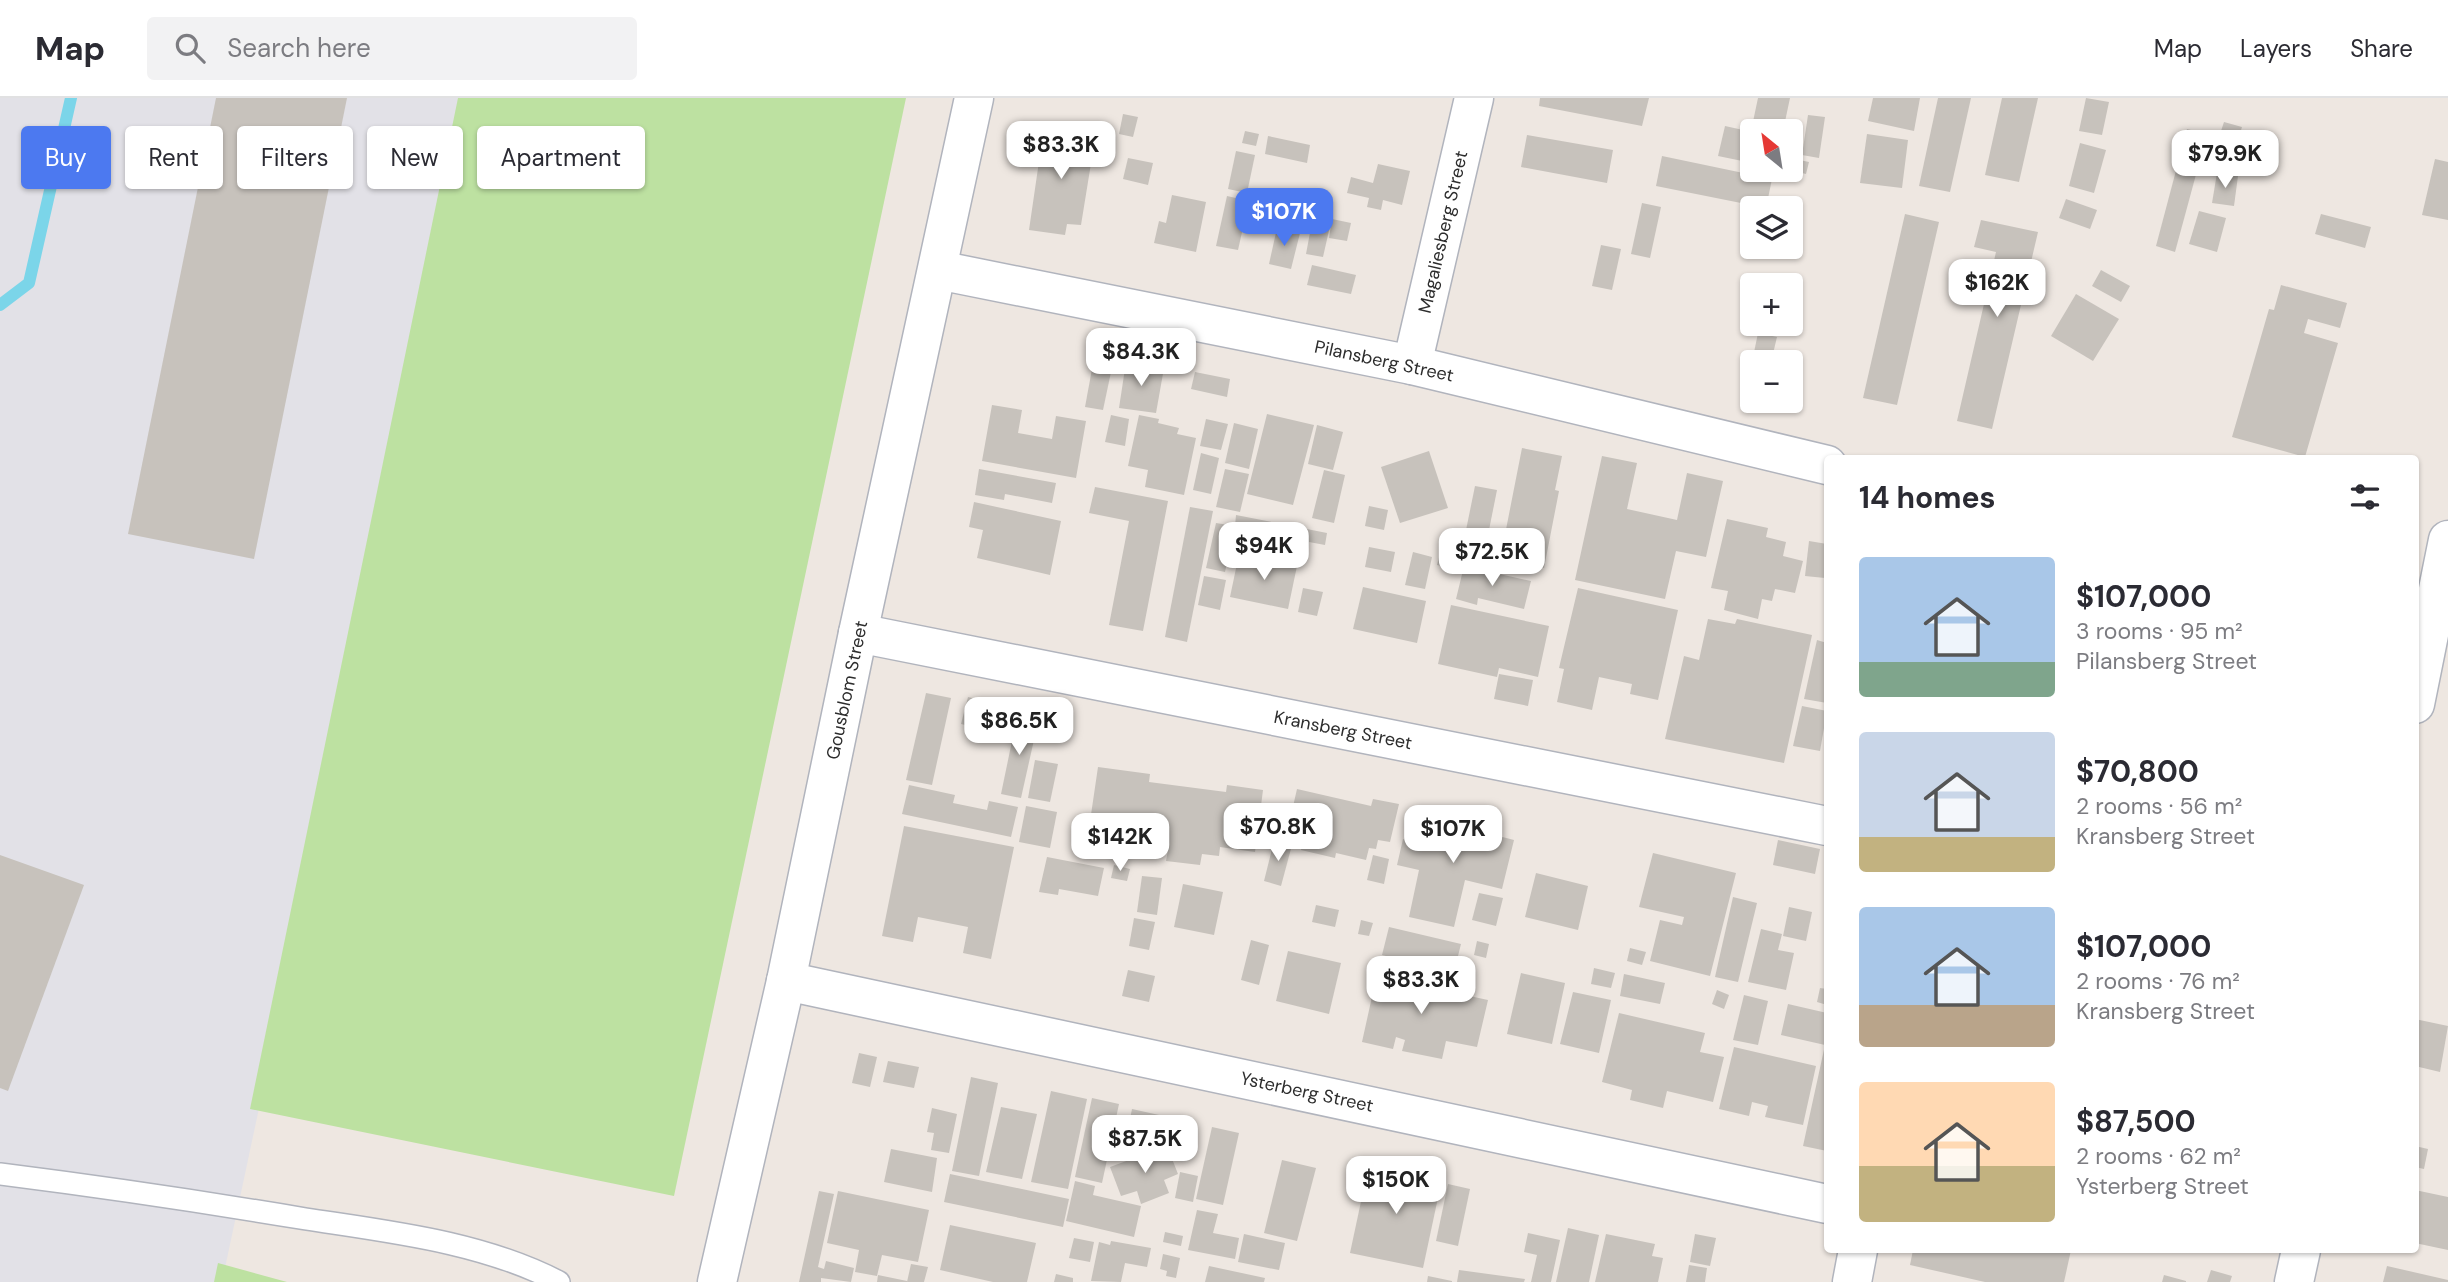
<!DOCTYPE html>
<meta charset="utf-8">
<style>
:root{--surface:#fff;--page:#f2f2f3;--text:#2b2b33;--muted:#7c7c81;--line:#e1e1e2;--accent:#4c79f0}
body{margin:0;font-family:"DM Sans",sans-serif;background:var(--page);color:var(--text);height:100vh;display:flex;flex-direction:column;font-size:26px;white-space:nowrap}
*{box-sizing:border-box;margin:0}
p{font-size:23px;color:var(--muted)}
.icon{flex:none;width:38px;height:38px;fill:none;stroke:currentColor;stroke-width:2;stroke-linecap:round;stroke-linejoin:round}
.map{position:relative;flex:1;overflow:hidden}
.details{position:absolute;left:1824px;top:357px;width:595px;height:798px;display:flex;flex-direction:column;background:var(--surface);border-radius:7px;box-shadow:0 2px 5px #0004}
.details>*{flex:none}
.banner{position:absolute;left:21px;top:28px;width:665px;height:63px;display:flex;gap:14px}
.needle{width:46px;rotate:330deg}
.fabs{position:absolute;left:1740px;top:21px;display:grid;gap:14px}
.fabs a{display:grid;place-items:center;width:63px;height:63px;border-radius:7px;background:var(--surface);box-shadow:0 2px 5px #0004;font-size:35px}
.price{position:absolute;translate:-50% -60px;padding:0 16px;border-radius:14px;background:#fff;color:#222;font-size:23px;line-height:46px;filter:drop-shadow(0 2px 4px #0008)}
.price::after{content:'';position:absolute;left:50%;top:42px;width:21px;height:16px;margin-left:-10px;background:inherit;clip-path:polygon(0 0,100% 0,50% 100%)}
.price.active{background:var(--accent);color:#fff}
ul{padding:0;list-style:none}
li{display:flex;align-items:center;gap:21px;height:175px;padding:0 35px}
li span{display:grid;place-items:center;flex:none;width:196px;height:140px;border-radius:7px;color:#555}
li>.icon{margin-inline-start:auto}
span .icon{width:84px;height:84px;fill:#fffc;stroke-width:1}
li b{font-size:30px}
h2{display:flex;justify-content:space-between;align-items:center;height:84px;padding:0 35px;font-size:30px}
.chip{padding:0 24px;border-radius:7px;background:var(--surface);box-shadow:0 2px 5px #0004;font-size:24px;line-height:63px}
.chip.active{background:var(--accent);color:#fff}
header{display:flex;align-items:center;gap:42px;box-sizing:border-box;height:98px;padding:0 35px;background:var(--surface);border-bottom:2px solid var(--line)}
header strong{font-size:33px}
nav{display:flex;gap:38px;margin-inline-start:auto;font-size:24px}
.search{width:490px;height:63px;background:var(--page);display:flex;align-items:center;gap:18px;box-sizing:border-box;padding:0 24px;border-radius:7px;color:var(--muted);font-size:26px}
.map>svg:first-child{display:block}
</style>
<header>
<strong>Map</strong>
<div class="search"><svg class="icon" aria-label="search" viewBox="0 0 24 24"><circle cx="10" cy="10" r="6"/><path d="M15 15l6 6"/></svg>Search here</div>
<nav><a>Map</a><a>Layers</a><a>Share</a></nav>
</header>
<div class="map">
<svg width="2448" height="1184" viewBox="0 0 2448 1184">
<rect width="100%" height="100%" fill="#eee7e1"/>
<polygon fill="#e2e1e7" points="0,0 474,0 222,1184 0,1184"/>
<g fill="#bde1a1">
<polygon points="458,0 906,0 674,1098 250,1011"/>
<polygon points="218,1165 287,1184 214,1184"/>
</g>
<g fill="none" stroke-linecap="round" stroke-linejoin="round">
<polyline stroke="#7bd5e9" stroke-width="12" points="0,207 29,185 71,0"/>
</g>
<g fill="#c7c2bc">
<polygon points="216,0 347,0 254,461 128,436"/>
<polygon points="1540,0 1649,0 1642,28 1539,8"/>
<polygon points="1758,0 1790,0 1783,33 1751,33"/>
<polygon points="1873,0 1920,0 1914,33 1868,23"/>
<polygon points="1938,0 1971,0 1950,94 1919,88"/>
<polygon points="2002,0 2038,0 2019,84 1985,77"/>
<polygon points="2086,0 2109,4 2102,37 2079,33"/>
<polygon points="1123,16 1138,19 1133,39 1119,36"/>
<polygon points="1808,17 1825,19 1819,60 1802,57"/>
<polygon points="2224,24 2242,29 2231,65 2212,60"/>
<polygon points="1725,28 1752,34 1752,65 1718,58"/>
<polygon points="1044,29 1086,36 1084,46 1094,47 1081,127 1067,126 1065,137 1029,132"/>
<polygon points="2187,31 2207,36 2175,154 2156,148"/>
<polygon points="1245,33 1259,36 1256,48 1242,45"/>
<polygon points="1867,36 1908,42 1902,90 1860,85"/>
<polygon points="1527,37 1613,52 1607,85 1521,69"/>
<polygon points="1268,38 1310,47 1307,65 1265,56"/>
<polygon points="2080,45 2106,52 2094,95 2069,88"/>
<polygon points="1236,53 1255,57 1247,95 1228,91"/>
<polygon points="1662,58 1772,81 1766,110 1656,88"/>
<polygon points="1128,60 1153,65 1148,87 1123,81"/>
<polygon points="1790,60 1809,64 1806,76 1790,72"/>
<polygon points="2435,61 2448,64 2448,122 2422,117"/>
<polygon points="1378,66 1410,73 1402,107 1383,102 1381,112 1367,109 1369,100 1347,95 1351,79 1373,85"/>
<polygon points="2217,75 2238,78 2234,108 2212,105"/>
<polygon points="1172,97 1206,104 1196,154 1154,145 1159,123 1166,125"/>
<polygon points="1227,98 1249,103 1238,152 1216,148"/>
<polygon points="2066,101 2097,112 2090,131 2059,120"/>
<polygon points="1642,105 1661,109 1650,160 1631,156"/>
<polygon points="2199,113 2226,120 2217,154 2189,146"/>
<polygon points="1905,116 1939,124 1897,307 1863,300"/>
<polygon points="2321,116 2371,129 2365,150 2315,136"/>
<polygon points="1332,121 1351,125 1347,143 1329,140"/>
<polygon points="1981,122 2038,134 1992,331 1957,323 1996,154 1974,149"/>
<polygon points="1312,124 1330,128 1323,159 1306,156"/>
<polygon points="1277,130 1300,135 1291,171 1269,166"/>
<polygon points="1601,147 1621,151 1612,192 1592,188"/>
<polygon points="1312,167 1356,177 1351,196 1307,187"/>
<polygon points="2101,172 2130,188 2121,204 2092,188"/>
<polygon points="2281,187 2347,205 2340,230 2308,221 2304,235 2338,245 2305,359 2232,339 2269,211 2274,212"/>
<polygon points="2076,196 2119,221 2093,263 2051,238"/>
<polygon points="1758,235 1777,239 1771,264 1752,264"/>
<polygon points="1126,264 1164,270 1156,315 1119,310"/>
<polygon points="1092,271 1111,274 1103,312 1085,309"/>
<polygon points="1195,274 1230,281 1227,299 1191,291"/>
<polygon points="992,307 1022,312 1018,335 1052,341 1056,318 1086,323 1076,380 982,363"/>
<polygon points="1267,316 1314,327 1293,407 1247,396"/>
<polygon points="1111,317 1129,321 1125,348 1105,344"/>
<polygon points="1139,317 1159,321 1158,325 1179,330 1177,336 1196,340 1184,397 1145,389 1148,372 1128,368"/>
<polygon points="1206,321 1228,326 1221,352 1200,348"/>
<polygon points="1234,325 1258,331 1249,371 1225,365"/>
<polygon points="1317,327 1343,334 1333,372 1308,366"/>
<polygon points="1522,350 1562,358 1555,392 1559,393 1544,470 1500,462"/>
<polygon points="1429,353 1448,410 1400,425 1381,369"/>
<polygon points="1201,355 1219,360 1211,396 1193,392"/>
<polygon points="1602,358 1637,365 1627,411 1677,422 1687,375 1723,383 1706,459 1676,453 1665,501 1575,482"/>
<polygon points="979,371 1056,385 1052,405 1005,396 1004,402 975,397"/>
<polygon points="1225,371 1249,376 1240,414 1216,409"/>
<polygon points="1324,372 1345,377 1334,425 1312,420"/>
<polygon points="1475,388 1497,392 1487,442 1465,437"/>
<polygon points="1095,389 1168,403 1143,533 1109,527 1129,423 1089,415"/>
<polygon points="974,404 1061,423 1050,477 977,460 983,432 969,429"/>
<polygon points="1369,408 1388,412 1384,432 1365,428"/>
<polygon points="1190,409 1213,413 1187,544 1165,539"/>
<polygon points="1236,417 1327,435 1325,447 1309,444 1308,452 1233,437 1225,474 1206,470 1216,425 1235,428"/>
<polygon points="1727,421 1768,430 1766,439 1786,444 1783,458 1803,463 1795,495 1775,491 1772,503 1762,501 1758,521 1724,512 1728,493 1711,490"/>
<polygon points="1809,443 1827,446 1825,480 1805,478"/>
<polygon points="1369,449 1395,454 1391,474 1365,469"/>
<polygon points="1413,454 1432,459 1425,491 1405,487"/>
<polygon points="1239,456 1297,468 1288,511 1230,499"/>
<polygon points="1439,459 1455,463 1453,471 1437,467"/>
<polygon points="1464,468 1531,483 1524,511 1478,500 1477,507 1456,501"/>
<polygon points="1204,478 1226,482 1220,512 1198,507"/>
<polygon points="1363,489 1426,503 1417,545 1353,531"/>
<polygon points="1303,490 1323,494 1317,518 1298,514"/>
<polygon points="1578,490 1678,512 1658,602 1630,596 1632,586 1599,579 1592,612 1557,604 1564,571 1559,570"/>
<polygon points="1451,507 1549,528 1538,579 1499,570 1497,579 1438,566"/>
<polygon points="1708,521 1735,526 1737,521 1812,537 1784,665 1665,641 1684,558 1699,562"/>
<polygon points="1817,542 1827,545 1827,605 1804,601"/>
<polygon points="1499,576 1533,582 1528,608 1494,601"/>
<polygon points="926,595 951,600 932,687 906,682"/>
<polygon points="968,599 1016,611 1010,637 961,626"/>
<polygon points="1802,608 1827,613 1820,653 1793,648"/>
<polygon points="1017,619 1038,624 1021,700 1001,696"/>
<polygon points="1035,662 1058,666 1050,704 1028,700"/>
<polygon points="1098,669 1150,676 1149,684 1226,694 1227,687 1263,692 1255,754 1220,749 1219,758 1202,756 1200,767 1166,763 1168,752 1124,746 1125,742 1088,737"/>
<polygon points="909,687 955,697 953,705 987,712 989,703 1018,709 1011,739 902,716"/>
<polygon points="1297,691 1371,708 1373,701 1399,706 1390,744 1378,742 1376,751 1369,750 1366,762 1336,755 1335,760 1301,752 1303,742 1286,739"/>
<polygon points="1026,708 1057,714 1050,750 1019,744"/>
<polygon points="1434,709 1475,719 1472,731 1514,742 1502,791 1465,782 1454,829 1409,819 1419,772 1397,767 1403,741 1425,746"/>
<polygon points="904,728 1014,749 991,861 963,855 968,829 918,819 913,844 882,838"/>
<polygon points="1778,742 1820,751 1815,776 1773,767"/>
<polygon points="1274,743 1292,747 1281,788 1264,783"/>
<polygon points="1653,755 1736,775 1710,878 1650,863 1660,822 1682,827 1684,819 1639,809"/>
<polygon points="0,757 84,787 8,993 0,990"/>
<polygon points="1373,757 1389,761 1384,786 1367,782"/>
<polygon points="1047,759 1104,770 1098,798 1059,791 1058,797 1039,794"/>
<polygon points="1114,767 1130,771 1127,783 1111,780"/>
<polygon points="1536,775 1588,788 1578,832 1525,819"/>
<polygon points="1142,778 1162,780 1157,817 1137,814"/>
<polygon points="1183,786 1223,794 1214,837 1174,829"/>
<polygon points="1479,795 1503,800 1496,828 1472,822"/>
<polygon points="1733,799 1757,805 1738,884 1715,879"/>
<polygon points="1316,807 1339,812 1335,829 1312,824"/>
<polygon points="1789,809 1812,814 1806,843 1783,838"/>
<polygon points="1134,820 1155,824 1149,852 1129,848"/>
<polygon points="1361,822 1373,825 1369,838 1358,836"/>
<polygon points="1389,829 1461,846 1456,866 1444,863 1442,872 1424,867 1422,872 1409,869 1410,864 1382,857"/>
<polygon points="1761,831 1782,836 1778,852 1794,855 1786,892 1748,884"/>
<polygon points="1251,842 1269,847 1259,887 1241,882"/>
<polygon points="1477,843 1489,846 1486,860 1474,857"/>
<polygon points="1630,850 1646,854 1642,867 1627,863"/>
<polygon points="1288,853 1341,865 1329,916 1276,903"/>
<polygon points="1379,867 1411,875 1409,885 1488,902 1477,949 1446,943 1442,961 1402,953 1405,942 1396,939 1393,951 1362,944"/>
<polygon points="1594,870 1615,875 1611,890 1591,886"/>
<polygon points="1128,872 1155,878 1149,904 1122,898"/>
<polygon points="1521,875 1565,885 1552,946 1507,936"/>
<polygon points="1624,876 1665,885 1660,906 1620,898"/>
<polygon points="1820,890 1827,891 1827,907 1817,904"/>
<polygon points="1717,892 1729,897 1724,911 1712,906"/>
<polygon points="1573,894 1611,902 1599,955 1560,946"/>
<polygon points="1744,897 1768,903 1758,947 1733,942"/>
<polygon points="1788,906 1827,915 1827,1053 1803,1048 1825,947 1781,937"/>
<polygon points="1619,915 1705,935 1700,954 1724,959 1713,1004 1667,993 1663,1010 1630,1002 1632,992 1602,984"/>
<polygon points="2415,921 2448,928 2440,974 2415,968"/>
<polygon points="1734,949 1816,968 1803,1027 1765,1019 1768,1008 1752,1004 1749,1018 1719,1011"/>
<polygon points="859,955 877,959 870,989 852,985"/>
<polygon points="888,963 919,969 914,990 883,984"/>
<polygon points="971,979 998,985 979,1078 952,1073"/>
<polygon points="1051,993 1087,1001 1068,1091 1031,1084"/>
<polygon points="1092,1000 1119,1006 1102,1085 1075,1079"/>
<polygon points="1001,1009 1037,1016 1022,1081 986,1074"/>
<polygon points="932,1010 957,1016 949,1055 931,1052 934,1035 927,1034"/>
<polygon points="1132,1011 1177,1021 1172,1046 1127,1036"/>
<polygon points="1212,1029 1239,1035 1223,1107 1196,1101"/>
<polygon points="1167,1048 1178,1076 1164,1082 1169,1095 1141,1106 1137,1093 1121,1098 1110,1069"/>
<polygon points="2415,1048 2428,1051 2424,1071 2415,1069"/>
<polygon points="891,1051 937,1060 932,1094 884,1084"/>
<polygon points="1282,1062 1316,1070 1297,1143 1264,1135"/>
<polygon points="1369,1066 1442,1081 1423,1170 1350,1155"/>
<polygon points="1180,1074 1198,1078 1193,1104 1175,1100"/>
<polygon points="950,1076 1069,1101 1063,1129 944,1104"/>
<polygon points="1075,1083 1095,1088 1093,1097 1141,1108 1134,1139 1066,1123"/>
<polygon points="1448,1086 1470,1091 1458,1148 1436,1143"/>
<polygon points="2415,1092 2448,1099 2448,1152 2415,1145"/>
<polygon points="819,1093 834,1096 818,1169 824,1171 826,1163 854,1170 851,1184 821,1180 821,1184 799,1184"/>
<polygon points="838,1093 929,1112 918,1164 882,1157 877,1178 855,1174 859,1152 827,1145"/>
<polygon points="1197,1112 1218,1116 1213,1135 1239,1140 1235,1161 1188,1152"/>
<polygon points="950,1127 1036,1145 1027,1184 993,1184 940,1172"/>
<polygon points="1568,1130 1599,1137 1589,1184 1556,1184"/>
<polygon points="1165,1134 1183,1138 1181,1148 1163,1144"/>
<polygon points="1528,1135 1560,1142 1551,1184 1531,1184 1537,1157 1524,1154"/>
<polygon points="1244,1136 1285,1145 1279,1172 1238,1164"/>
<polygon points="1606,1136 1655,1146 1652,1158 1663,1160 1658,1184 1595,1184"/>
<polygon points="1695,1136 1716,1140 1710,1168 1690,1164"/>
<polygon points="1074,1140 1094,1144 1090,1164 1069,1160"/>
<polygon points="1111,1143 1151,1150 1147,1169 1125,1165 1121,1184 1091,1183 1099,1144 1110,1147"/>
<polygon points="1913,1152 2071,1152 2064,1184 1985,1184 1910,1167"/>
<polygon points="1163,1156 1180,1160 1176,1180 1166,1178 1167,1173 1160,1171"/>
<polygon points="911,1166 928,1169 924,1184 907,1184"/>
<polygon points="1689,1167 1707,1170 1705,1184 1686,1184"/>
<polygon points="1209,1168 1265,1180 1264,1184 1205,1184"/>
<polygon points="2387,1168 2448,1182 2448,1184 2383,1184"/>
<polygon points="1459,1172 1525,1181 1524,1184 1457,1184"/>
<polygon points="2211,1172 2232,1178 2230,1184 2207,1184"/>
<polygon points="1056,1176 1073,1180 1073,1184 1054,1184"/>
<polygon points="878,1177 907,1183 907,1184 877,1184"/>
<polygon points="2164,1177 2186,1183 2186,1184 2162,1184"/>
<polygon points="1428,1178 1452,1183 1452,1184 1427,1184"/>
</g>
<g fill="none" stroke-linecap="round" stroke-linejoin="round">
<defs>
<path id="lane" d="M0 1076C103 1089 204 1104 306 1121 391 1134 482 1144 559 1184"/>
<g id="street">
<polyline points="938,172 1412,267 1827,367"/>
<polyline points="1412,267 1474,0"/>
<polyline points="858,535 1827,728"/>
<polyline points="2415,606 2448,442"/>
<polyline points="786,883 1827,1106"/>
<polyline points="717,1184 786,883 858,535 974,0"/>
<polyline points="1852,1184 1858,1152"/>
<polyline points="2294,1184 2301,1152"/>
</g>
</defs>
<use href="#lane" stroke="#b1b4bd" stroke-width="24"/>
<use href="#street" stroke="#b1b4bd" stroke-width="41"/>
<use href="#lane" stroke="#fff" stroke-width="21"/>
<use href="#street" stroke="#fff" stroke-width="38"/>
</g>
<g text-anchor="middle" dominant-baseline="central" stroke-width="7" stroke-linejoin="round" paint-order="stroke">
<g font-size="18" fill="#2d2d2d" stroke="#fff">
<text transform="translate(1443 134) rotate(-77)">Magaliesberg Street</text>
<text transform="translate(1384 263) rotate(12)">Pilansberg Street</text>
<text transform="translate(847 592) rotate(-78)">Gousblom Street</text>
<text transform="translate(1343 632) rotate(11)">Kransberg Street</text>
<text transform="translate(1307 994) rotate(12)">Ysterberg Street</text>
</g>
</g>
</svg>
<div class="fabs">
<a><svg class="needle" viewBox="-14 -14 28 28"><path d="M0-13l5 13h-10z" fill="#e53935"/><path d="M0 13l5-13h-10z" fill="#7c7c81"/></svg></a>
<a><svg class="icon" aria-label="layers" viewBox="0 0 24 24"><path d="M12 4l9 5-9 5-9-5zM3 14l9 5 9-5"/></svg></a>
<a>+</a>
<a>−</a>
</div>
<b class="price" style="left:1061px;top:83px">$83.3K</b>
<b class="price" style="left:2225px;top:92px">$79.9K</b>
<b class="price active" style="left:1284px;top:150px">$107K</b>
<b class="price" style="left:1997px;top:221px">$162K</b>
<b class="price" style="left:1141px;top:290px">$84.3K</b>
<b class="price" style="left:1264px;top:484px">$94K</b>
<b class="price" style="left:1492px;top:490px">$72.5K</b>
<b class="price" style="left:1019px;top:659px">$86.5K</b>
<b class="price" style="left:1278px;top:765px">$70.8K</b>
<b class="price" style="left:1453px;top:767px">$107K</b>
<b class="price" style="left:1120px;top:775px">$142K</b>
<b class="price" style="left:1421px;top:918px">$83.3K</b>
<b class="price" style="left:1145px;top:1077px">$87.5K</b>
<b class="price" style="left:1396px;top:1118px">$150K</b>
<div class="banner">
<a class="chip active">Buy</a>
<a class="chip">Rent</a>
<a class="chip">Filters</a>
<a class="chip">New</a>
<a class="chip">Apartment</a>
</div>
<section class="details">
<h2>14 homes<svg class="icon" aria-label="filters" viewBox="0 0 24 24"><path d="M4 7h16M4 17h16"/><circle cx="9" cy="7" r="2"/><circle cx="15" cy="17" r="2"/></svg></h2>
<ul>
<li><span style="background:linear-gradient(#a9c7e8 75%,#7fa58c 0)"><svg class="icon" aria-label="home" viewBox="0 0 24 24"><path d="M3 11l9-7 9 7M6 9v11h12V9"/></svg></span><div><b>$107,000</b><p>3 rooms · 95 m²</p><p>Pilansberg Street</p></div></li>
<li><span style="background:linear-gradient(#c9d6e8 75%,#c2b280 0)"><svg class="icon" aria-label="home" viewBox="0 0 24 24"><path d="M3 11l9-7 9 7M6 9v11h12V9"/></svg></span><div><b>$70,800</b><p>2 rooms · 56 m²</p><p>Kransberg Street</p></div></li>
<li><span style="background:linear-gradient(#a9c7e8 70%,#b9a48a 0)"><svg class="icon" aria-label="home" viewBox="0 0 24 24"><path d="M3 11l9-7 9 7M6 9v11h12V9"/></svg></span><div><b>$107,000</b><p>2 rooms · 76 m²</p><p>Kransberg Street</p></div></li>
<li><span style="background:linear-gradient(#ffd9b3 60%,#c2b280 0)"><svg class="icon" aria-label="home" viewBox="0 0 24 24"><path d="M3 11l9-7 9 7M6 9v11h12V9"/></svg></span><div><b>$87,500</b><p>2 rooms · 62 m²</p><p>Ysterberg Street</p></div></li>
</ul>
</section>
</div>
